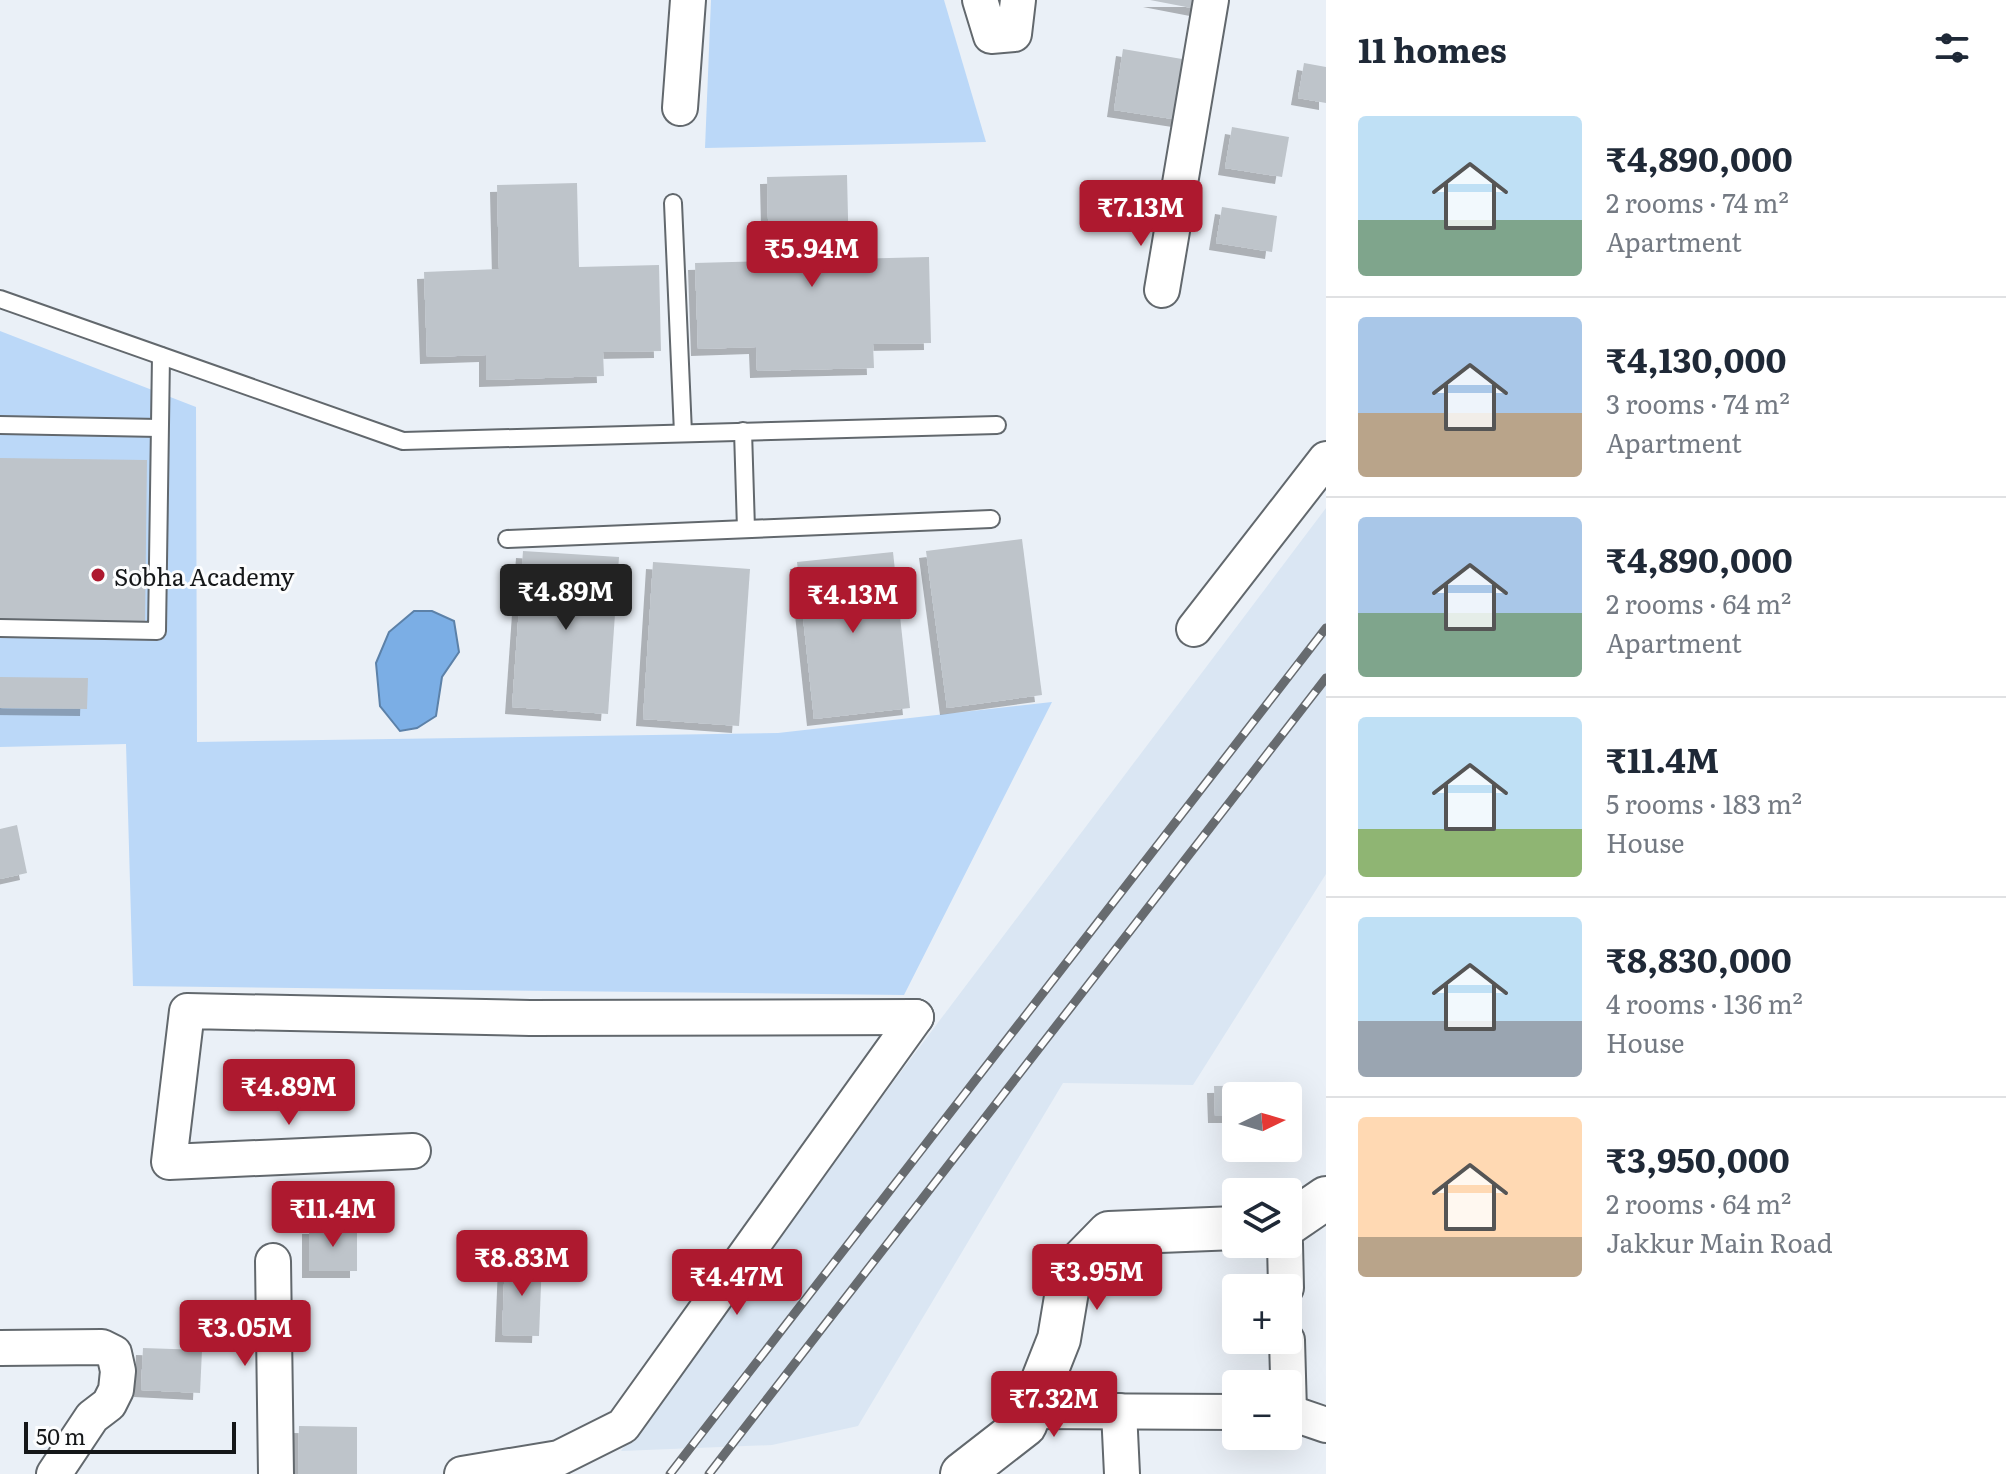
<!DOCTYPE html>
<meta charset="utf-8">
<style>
:root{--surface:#fff;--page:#f6f6f7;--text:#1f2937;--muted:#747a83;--line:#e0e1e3;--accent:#ae192f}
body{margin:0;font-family:Literata,serif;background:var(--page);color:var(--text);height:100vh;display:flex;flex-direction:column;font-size:30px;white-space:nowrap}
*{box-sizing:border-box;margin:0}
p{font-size:26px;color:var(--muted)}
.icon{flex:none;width:44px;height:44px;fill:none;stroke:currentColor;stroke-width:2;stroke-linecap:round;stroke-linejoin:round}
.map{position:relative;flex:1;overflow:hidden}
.details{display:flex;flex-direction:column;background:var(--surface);width:680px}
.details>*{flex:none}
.needle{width:52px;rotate:85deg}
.controls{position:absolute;left:1222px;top:1082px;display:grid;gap:16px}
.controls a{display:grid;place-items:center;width:80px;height:80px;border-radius:8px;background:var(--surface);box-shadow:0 8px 32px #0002;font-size:40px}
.scale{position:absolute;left:24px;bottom:20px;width:212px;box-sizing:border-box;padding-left:8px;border:4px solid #151719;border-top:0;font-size:22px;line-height:28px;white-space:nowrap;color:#151719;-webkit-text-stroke:6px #fcfdfe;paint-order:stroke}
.price{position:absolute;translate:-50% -68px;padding:0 18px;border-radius:8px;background:var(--accent);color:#fff;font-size:26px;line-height:52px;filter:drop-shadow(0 2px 4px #0008)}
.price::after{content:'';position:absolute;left:50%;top:48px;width:24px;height:18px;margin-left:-12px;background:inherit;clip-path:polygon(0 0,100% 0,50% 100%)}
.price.selected{background:#222;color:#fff}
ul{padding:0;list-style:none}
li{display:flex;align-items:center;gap:24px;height:200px;padding:0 32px}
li+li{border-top:2px solid var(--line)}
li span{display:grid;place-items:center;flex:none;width:224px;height:160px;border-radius:8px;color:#555}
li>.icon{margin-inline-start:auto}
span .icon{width:96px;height:96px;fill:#fffc;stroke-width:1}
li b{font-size:34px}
h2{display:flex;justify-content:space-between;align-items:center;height:96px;padding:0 32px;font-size:34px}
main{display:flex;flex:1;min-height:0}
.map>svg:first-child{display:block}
</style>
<main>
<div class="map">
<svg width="1326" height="1474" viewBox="0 0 1326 1474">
<defs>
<filter id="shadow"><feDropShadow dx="-7" dy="7" stdDeviation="0" flood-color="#0004"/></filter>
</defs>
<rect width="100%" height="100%" fill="#eaf0f7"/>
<polygon fill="#dae6f3" points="1326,508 1326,874 1193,1085 1063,1083 858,1426 772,1445 621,1451 894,1081"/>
<g fill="#bbd8f8">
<polygon points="711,0 944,0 986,142 705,148"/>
<polygon points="0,331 196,407 197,742 778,733 1052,702 904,995 133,986 126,744 0,747"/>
</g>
<polygon fill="#7baee5" stroke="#5c81a8" stroke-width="2" points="414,611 432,611 454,621 459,652 442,677 436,716 417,728 400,731 380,706 376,663 389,632"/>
<g fill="#bec4ca" filter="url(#shadow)">
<polygon points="1150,0 1203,0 1202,10"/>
<polygon points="1123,49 1188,60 1179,120 1114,110"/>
<polygon points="1304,63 1326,67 1326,103 1298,98"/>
<polygon points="1232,127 1289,137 1282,177 1225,168"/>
<polygon points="847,175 849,259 929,257 931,343 873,344 874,368 757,371 756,347 698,349 695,263 769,261 767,177"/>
<polygon points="577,183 579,267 659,265 661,351 603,352 604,376 486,380 486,355 427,357 424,272 499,269 497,185"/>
<polygon points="1222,207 1277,216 1272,252 1216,243"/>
<polygon points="0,458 147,460 145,624 0,622"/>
<polygon points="1022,539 1042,695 947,708 926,551"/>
<polygon points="523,551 619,557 608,714 512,707"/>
<polygon points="893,552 910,708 814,719 797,562"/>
<polygon points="653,562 750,569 739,726 643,719"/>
<polygon points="0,677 88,678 87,709 0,708"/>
<polygon points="17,825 27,873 0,879 0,829"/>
<polygon points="1294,1085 1295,1115 1288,1115 1288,1096 1236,1096 1236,1116 1215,1116 1214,1086"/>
<rect x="309" y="1227" width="48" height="44"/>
<polygon points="505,1259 542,1260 539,1336 502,1335"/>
<polygon points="143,1348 202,1350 200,1393 141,1390"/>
<polygon points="299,1426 357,1427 357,1474 298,1474"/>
</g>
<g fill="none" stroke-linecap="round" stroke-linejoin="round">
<defs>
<g id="service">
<polyline points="673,203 683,433"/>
<polyline points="0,299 403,441 997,425"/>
<polyline points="0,425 159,428"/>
<polyline points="743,431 746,529"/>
<polyline points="507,539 991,519"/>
<polyline points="0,628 157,631 161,356"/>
</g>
<g id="minor">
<polyline points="980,0 991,36 1014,34 1018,0"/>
<polyline points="680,108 688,0"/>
<polyline points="1162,290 1211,0"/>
<polyline points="1194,629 1326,459"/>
<polyline points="413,1151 169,1162 187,1011 530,1018 916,1017"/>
<polyline points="1285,1244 1286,1288"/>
<polyline points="273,1261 276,1474"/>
<polyline points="1287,1340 1289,1412"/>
<polyline points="0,1348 102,1347 114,1353 118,1371 116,1390 109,1404 92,1417 54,1474"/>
<polyline points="1030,1411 1236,1412"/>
<polyline points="1119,1411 1122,1474"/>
<polyline points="1288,1412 1326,1425"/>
<polyline points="462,1474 559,1458 623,1426 916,1017"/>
</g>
<g id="tertiary">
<polyline points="1288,1224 1326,1198"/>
<polyline points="962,1474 1025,1425 1059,1339 1070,1273 1109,1233 1236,1228"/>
</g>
</defs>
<use href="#service" stroke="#62686d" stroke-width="20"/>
<use href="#minor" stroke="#62686d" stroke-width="38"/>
<use href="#tertiary" stroke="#62686d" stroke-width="46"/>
<use href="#service" stroke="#fff" stroke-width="16"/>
<use href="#minor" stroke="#fff" stroke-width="34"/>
<use href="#tertiary" stroke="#fff" stroke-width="42"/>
<defs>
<g id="rail">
<polyline points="670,1474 1326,628"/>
<polyline points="709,1474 1326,678"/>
</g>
</defs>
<use href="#rail" stroke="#676b6f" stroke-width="9"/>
<use href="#rail" stroke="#fcfdfe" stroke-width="6" stroke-dasharray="18" stroke-linecap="butt"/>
</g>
<circle fill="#ae192f" stroke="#fcfdfe" stroke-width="3" cx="98" cy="575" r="8"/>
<g text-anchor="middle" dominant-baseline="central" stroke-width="6" stroke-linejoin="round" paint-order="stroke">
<g font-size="24" fill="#151719" stroke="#fcfdfe" text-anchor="start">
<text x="114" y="575">Sobha Academy</text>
</g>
</g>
</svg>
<div class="controls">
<a><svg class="needle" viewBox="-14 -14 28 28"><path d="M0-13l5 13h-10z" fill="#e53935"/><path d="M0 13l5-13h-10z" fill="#747a83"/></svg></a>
<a><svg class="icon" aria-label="layers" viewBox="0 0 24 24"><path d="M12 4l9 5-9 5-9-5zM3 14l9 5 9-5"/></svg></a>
<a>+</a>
<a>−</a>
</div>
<div class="scale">50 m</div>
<b class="price" style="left:1141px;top:248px">₹7.13M</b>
<b class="price" style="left:812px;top:289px">₹5.94M</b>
<b class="price selected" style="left:566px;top:632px">₹4.89M</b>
<b class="price" style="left:853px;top:635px">₹4.13M</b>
<b class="price" style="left:289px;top:1127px">₹4.89M</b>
<b class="price" style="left:333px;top:1249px">₹11.4M</b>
<b class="price" style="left:522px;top:1298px">₹8.83M</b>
<b class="price" style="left:1097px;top:1312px">₹3.95M</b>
<b class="price" style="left:737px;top:1317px">₹4.47M</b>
<b class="price" style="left:245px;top:1368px">₹3.05M</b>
<b class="price" style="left:1054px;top:1439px">₹7.32M</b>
</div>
<section class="details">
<h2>11 homes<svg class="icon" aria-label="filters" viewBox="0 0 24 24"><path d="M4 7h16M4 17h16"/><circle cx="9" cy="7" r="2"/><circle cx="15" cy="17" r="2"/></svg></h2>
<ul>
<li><span style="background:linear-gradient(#bfe0f5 65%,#7fa58c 0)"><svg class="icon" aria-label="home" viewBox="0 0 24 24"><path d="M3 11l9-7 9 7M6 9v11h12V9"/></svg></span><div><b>₹4,890,000</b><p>2 rooms · 74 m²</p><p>Apartment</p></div></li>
<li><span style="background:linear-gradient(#a9c7e8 60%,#b9a48a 0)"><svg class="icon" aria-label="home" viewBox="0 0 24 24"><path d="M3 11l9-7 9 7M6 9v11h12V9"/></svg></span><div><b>₹4,130,000</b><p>3 rooms · 74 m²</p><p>Apartment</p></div></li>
<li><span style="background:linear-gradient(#a9c7e8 60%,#7fa58c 0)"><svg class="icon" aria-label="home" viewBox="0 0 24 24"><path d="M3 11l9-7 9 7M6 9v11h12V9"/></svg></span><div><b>₹4,890,000</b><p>2 rooms · 64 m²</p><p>Apartment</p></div></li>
<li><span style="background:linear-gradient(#bfe0f5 70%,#8fb573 0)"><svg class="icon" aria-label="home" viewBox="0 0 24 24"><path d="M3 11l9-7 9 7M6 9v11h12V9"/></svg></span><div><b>₹11.4M</b><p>5 rooms · 183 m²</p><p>House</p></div></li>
<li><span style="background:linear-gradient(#bfe0f5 65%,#9aa5b1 0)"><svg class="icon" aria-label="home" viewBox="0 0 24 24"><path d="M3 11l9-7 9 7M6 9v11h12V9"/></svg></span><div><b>₹8,830,000</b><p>4 rooms · 136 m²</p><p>House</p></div></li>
<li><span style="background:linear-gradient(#ffd9b3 75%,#b9a48a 0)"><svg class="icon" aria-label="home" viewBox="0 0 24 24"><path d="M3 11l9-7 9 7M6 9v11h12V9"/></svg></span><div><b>₹3,950,000</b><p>2 rooms · 64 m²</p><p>Jakkur Main Road</p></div></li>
</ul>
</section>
</main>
